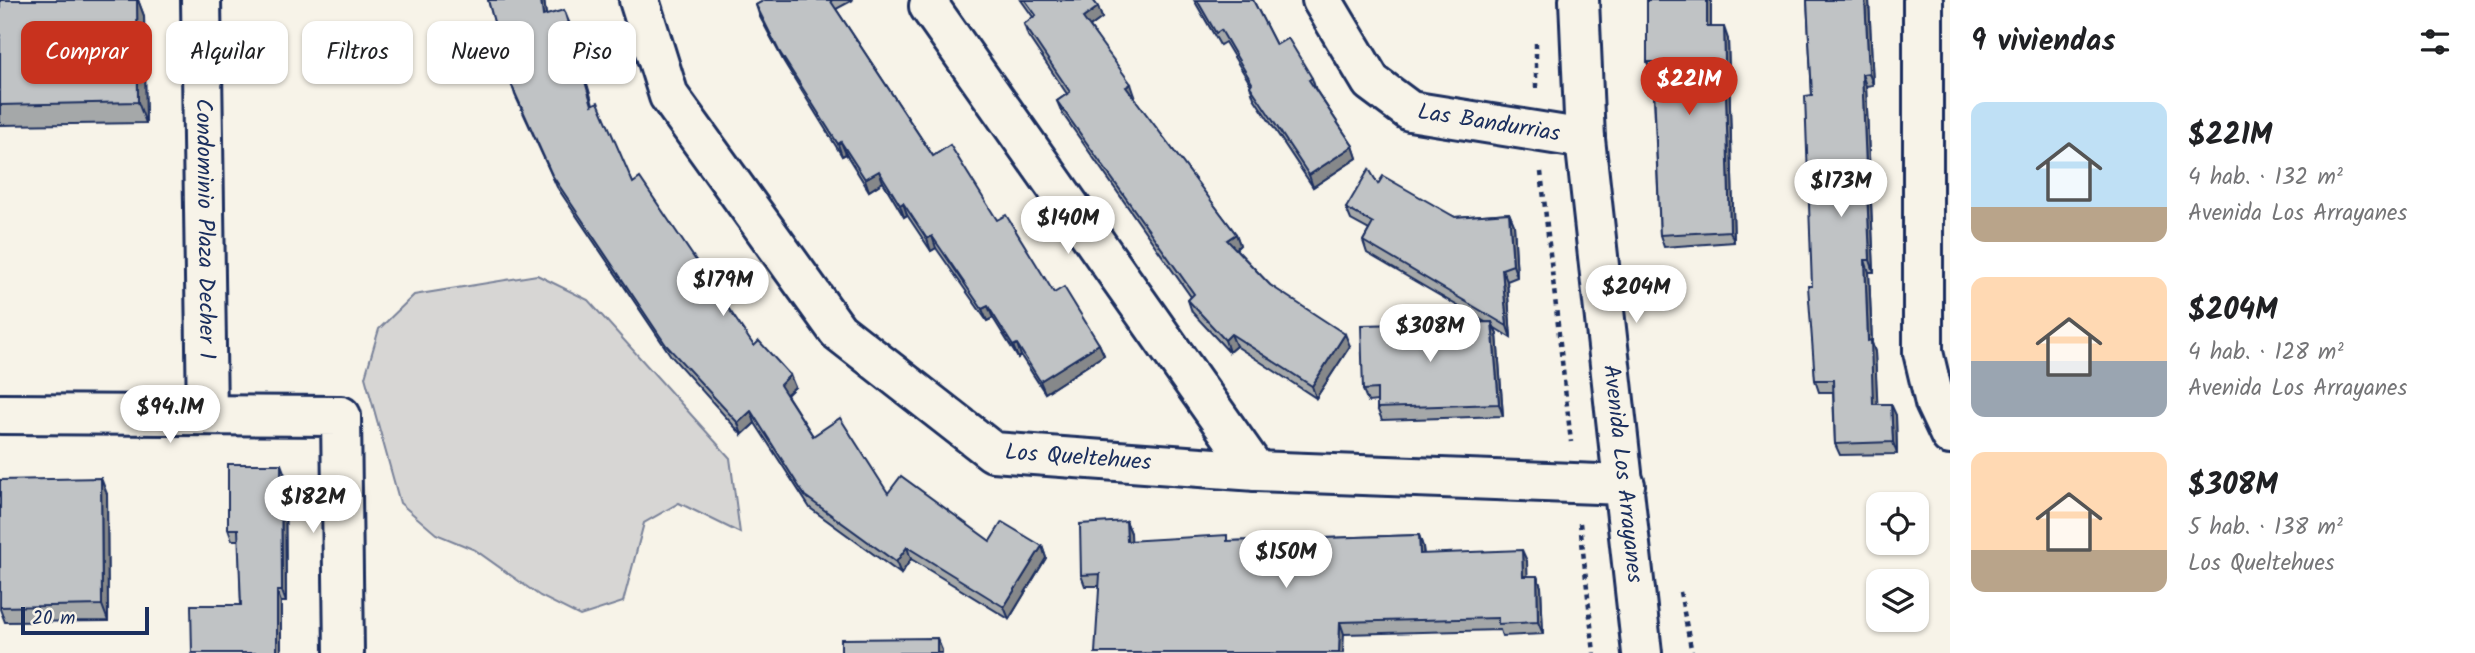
<!DOCTYPE html>
<html lang="es">
<meta charset="utf-8">
<style>
:root{--surface:#fff;--page:#f2f2f2;--text:#202124;--muted:#757577;--accent:#c8321e}
body{margin:0;font-family:Kalam,sans-serif;background:var(--page);color:var(--text);height:100vh;display:flex;flex-direction:column;font-size:26px;white-space:nowrap}
*{box-sizing:border-box;margin:0}
p{font-size:23px;color:var(--muted)}
.icon{flex:none;width:38px;height:38px;fill:none;stroke:currentColor;stroke-width:2;stroke-linecap:round;stroke-linejoin:round}
.map{position:relative;flex:1;overflow:hidden}
.side{display:flex;flex-direction:column;background:var(--surface);width:525px}
.side>*{flex:none}
.hud{position:absolute;left:21px;top:21px;width:665px;height:63px;display:flex;gap:14px}
.fabs{position:absolute;left:1866px;top:492px;display:grid;gap:14px}
.fabs a{display:grid;place-items:center;width:63px;height:63px;border-radius:14px;background:var(--surface);box-shadow:0 2px 5px #0004;font-size:35px}
.scale{position:absolute;left:21px;bottom:18px;width:128px;box-sizing:border-box;padding-left:7px;border:4px solid #1b2f5e;border-top:0;font-size:19px;line-height:24px;white-space:nowrap;color:#1b2f5e;-webkit-text-stroke:5px #f7f3e8;paint-order:stroke}
.price{position:absolute;translate:-50% -60px;padding:0 16px;border-radius:24px;background:#fff;color:#222;font-size:23px;line-height:46px;filter:drop-shadow(0 2px 4px #0008)}
.price::after{content:'';position:absolute;left:50%;top:42px;width:21px;height:16px;margin-left:-10px;background:inherit;clip-path:polygon(0 0,100% 0,50% 100%)}
.price.current{background:var(--accent);color:#fff}
ul{padding:0;list-style:none}
li{display:flex;align-items:center;gap:21px;height:175px;padding:0 21px}
li span{display:grid;place-items:center;flex:none;width:196px;height:140px;border-radius:14px;color:#555}
li>.icon{margin-inline-start:auto}
span .icon{width:84px;height:84px;fill:#fffc;stroke-width:1}
li b{font-size:30px}
h2{display:flex;justify-content:space-between;align-items:center;height:84px;padding:0 21px;font-size:30px}
.pill{padding:0 24px;border-radius:14px;background:var(--surface);box-shadow:0 2px 5px #0004;font-size:24px;line-height:63px}
.pill.current{background:var(--accent);color:#fff}
main{display:flex;flex:1;min-height:0}
.map>svg:first-child{display:block}
</style>
<main>
<div class="map">
<svg width="1950" height="653" viewBox="0 0 1950 653">
<rect width="100%" height="100%" fill="#f7f3e8"/>
<filter id="ink" filterUnits="userSpaceOnUse"><feTurbulence type="fractalNoise" baseFrequency=".0143" numOctaves="2"/><feDisplacementMap in="SourceGraphic" scale="14" xChannelSelector="R" yChannelSelector="G"/><feConvolveMatrix kernelMatrix="1 2 1 2 8 2 1 2 1" color-interpolation-filters="sRGB"/></filter>
<g filter="url(#ink)">
<polygon fill="#d7d6d4" stroke="#798299" stroke-width="2" points="537,275 588,300 730,458 740,533 679,503 644,523 623,602 580,616 540,596 475,550 436,534 400,503 365,377 379,329 414,295"/>
<g fill="none" stroke-linecap="round" stroke-linejoin="round">
<defs>
<g id="minor">
<path id="s1" d="M201 0 207 415"/>
<path id="s2" d="M639 0 669 96 838 331 993 452 1256 471 1625 485"/>
<path id="s3" d="M1322 0 1371 82 1410 111 1585 139"/>
<path id="s4" d="M1579 0 1585 139 1642 653"/>
<polyline points="1923,0 1923,352 1935,403 1950,435"/>
<polyline points="929,6 1256,471"/>
<polyline points="0,414 341,416 344,653"/>
</g>
</defs>
<use href="#minor" stroke="#1b2f5e" stroke-width="44"/>
<g stroke="#1b2f5e" stroke-width="4.5" stroke-dasharray="5 5" stroke-linecap="butt">
<polyline points="1536,43 1536,90"/>
<polyline points="1541,172 1571,442"/>
<polyline points="1580,523 1594,653"/>
<polyline points="1680,592 1692,653"/>
</g>
<use href="#minor" stroke="#f7f3e8" stroke-width="38"/>
</g>
<g fill="#a5a8a9" stroke="#1b2f5e" stroke-width="2">
<polygon points="0,0 138,0 144,16 146,123 0,125"/>
<polygon points="488,0 544,0 546,15 569,22 593,104 633,183 754,346 795,387 787,395 813,436 888,493 990,541 1042,546 1046,558 1009,619 911,559 901,574 810,508 755,423 742,435 671,356 557,187 515,95"/>
<polygon points="765,0 853,0 836,9 933,156 997,220 1054,293 1099,344 1104,355 1045,393 1021,356 1018,358 993,318 987,321 936,248 931,251 907,215 904,217 883,182 869,191 846,154 842,156 784,62 760,17 756,5"/>
<polygon points="1021,0 1093,0 1098,7 1102,18 1090,27 1135,96 1133,97 1236,234 1240,245 1236,249 1270,285 1350,346 1316,398 1236,346 1229,352 1192,312 1188,300 1191,297 1062,113 1057,101 1067,94 1028,36 1024,24 1033,17"/>
<polygon points="1194,0 1253,0 1276,45 1312,78 1316,90 1353,146 1357,158 1313,187 1254,98 1250,86 1251,85 1225,42 1220,45"/>
<polygon points="1647,0 1711,0 1711,27 1728,39 1734,242 1664,247 1660,235 1653,74 1652,74 1647,62"/>
<polygon points="1807,0 1869,0 1873,85 1866,86 1874,272 1869,272 1872,343 1875,352 1877,404 1896,415 1897,454 1840,455 1835,444 1833,392 1819,392 1815,380 1812,286 1812,95"/>
<polygon points="1378,184 1455,217 1509,213 1514,225 1517,277 1507,281 1511,338 1495,328 1497,334 1503,416 1382,420 1377,408 1377,401 1368,402 1363,390 1485,322 1367,253 1363,241 1369,230 1351,220 1346,208"/>
<polygon points="285,475 286,602 281,602 281,653 192,653 241,605 239,540 232,540 228,529"/>
<polygon points="0,480 107,494 108,621 5,622 0,609"/>
<polygon points="1126,521 1131,533 1131,541 1229,541 1419,535 1423,547 1424,554 1527,561 1527,576 1537,576 1541,587 1543,634 1502,636 1500,630 1344,634 1099,586 1085,586 1081,575"/>
</g>
<g fill="#86888a" stroke="#1b2f5e" stroke-width="2">
<polygon points="137,0 138,0 144,16 146,123 138,102"/>
<polygon points="541,0 544,0 548,28 543,16"/>
<polygon points="1707,0 1711,0 1711,39 1707,27"/>
<polygon points="1865,0 1869,0 1873,85 1869,73"/>
<polygon points="1098,7 1102,18 1087,29 1083,18"/>
<polygon points="564,10 569,22 596,117 592,105"/>
<polygon points="1724,27 1728,39 1734,242 1730,231"/>
<polygon points="1862,74 1866,86 1874,272 1870,260"/>
<polygon points="1131,84 1135,96 1130,99 1126,87"/>
<polygon points="841,142 846,154 842,156 838,144"/>
<polygon points="1353,146 1357,158 1313,187 1309,175"/>
<polygon points="879,171 883,182 869,191 865,179"/>
<polygon points="903,203 907,215 904,217 900,205"/>
<polygon points="1509,213 1514,225 1517,277 1513,265"/>
<polygon points="1236,234 1240,245 1232,252 1227,240"/>
<polygon points="932,236 936,248 931,251 927,239"/>
<polygon points="1865,260 1869,272 1872,343 1875,352 1878,416 1873,404 1868,341"/>
<polygon points="1502,269 1507,281 1511,338 1507,326"/>
<polygon points="988,306 993,318 987,321 982,309"/>
<polygon points="1492,322 1497,334 1503,416 1499,404"/>
<polygon points="1231,334 1236,346 1229,352 1225,340"/>
<polygon points="1345,334 1350,346 1316,398 1312,386"/>
<polygon points="1017,344 1021,356 1018,358 1013,346"/>
<polygon points="1099,344 1104,355 1045,393 1040,381"/>
<polygon points="790,375 795,387 784,396 780,385"/>
<polygon points="1891,404 1896,415 1897,454 1893,442"/>
<polygon points="751,411 755,423 742,435 738,423"/>
<polygon points="281,464 285,475 286,602 282,591"/>
<polygon points="101,478 107,494 108,621 102,605"/>
<polygon points="1126,521 1131,533 1132,553 1127,541"/>
<polygon points="1419,535 1423,547 1424,566 1420,554"/>
<polygon points="1042,546 1046,558 1009,619 1004,607"/>
<polygon points="907,547 911,559 901,574 896,562"/>
<polygon points="1522,550 1527,561 1528,588 1523,576"/>
<polygon points="1537,576 1541,587 1543,634 1538,622"/>
<polygon points="277,591 281,602 281,653 277,653"/>
<polygon points="1340,622 1344,634 1343,653 1339,653"/>
<polygon points="937,638 942,650 942,653 937,653"/>
</g>
<g fill="#c0c3c5" stroke="#1b2f5e" stroke-width="2">
<polygon points="0,0 137,0 138,102 0,105"/>
<polygon points="488,0 541,0 543,16 564,10 592,105 598,102 633,183 640,178 754,346 759,341 790,375 780,385 813,436 840,418 888,493 901,476 990,541 1002,522 1042,546 1004,607 907,547 896,562 805,496 751,411 738,423 666,345 552,175 511,84"/>
<polygon points="765,0 830,0 933,156 950,145 997,220 1006,215 1054,293 1064,287 1099,344 1040,381 1017,344 1013,346 988,306 982,309 932,236 927,239 903,203 900,205 879,171 865,179 841,142 838,144 779,51 756,5"/>
<polygon points="1025,0 1093,0 1098,7 1083,18 1131,84 1126,87 1236,234 1227,240 1270,285 1345,334 1312,386 1231,334 1225,340 1188,300 1194,294 1057,101 1070,92 1024,24 1036,15"/>
<polygon points="1197,0 1253,0 1276,45 1288,38 1312,78 1309,80 1353,146 1309,175 1250,86 1252,83 1221,30 1216,33"/>
<polygon points="1647,0 1707,0 1707,27 1724,27 1730,231 1660,235 1653,62 1647,62"/>
<polygon points="1807,0 1865,0 1869,73 1862,74 1870,260 1865,260 1868,341 1871,340 1873,404 1891,404 1893,442 1835,444 1833,380 1815,380 1808,286 1812,286 1805,96 1812,95"/>
<polygon points="1369,169 1378,184 1383,176 1455,217 1509,213 1513,265 1502,269 1507,326 1363,241 1373,223 1346,208"/>
<polygon points="1492,322 1499,404 1377,408 1377,389 1363,390 1361,325"/>
<polygon points="228,464 281,464 282,591 277,591 277,653 192,653 191,605 241,605 238,529 228,529"/>
<polygon points="101,478 102,605 0,607 0,480"/>
<polygon points="1126,521 1127,541 1227,535 1227,541 1419,535 1420,554 1522,550 1523,576 1537,576 1538,622 1498,624 1498,618 1340,622 1339,653 1095,653 1100,574 1081,575 1080,524"/>
<polygon points="937,638 937,653 841,653 841,639"/>
</g>
</g>
<g text-anchor="middle" dominant-baseline="central" stroke-width="5" stroke-linejoin="round" paint-order="stroke">
<g font-size="23" fill="#1b2f5e" stroke="#f7f3e8">
<text stroke="none"><textPath href="#s3" startOffset="224">Las Bandurrias</textPath></text>
<text stroke="none"><textPath href="#s1" startOffset="229">Condominio Plaza Decher 1</textPath></text>
<text stroke="none"><textPath href="#s2" startOffset="672">Los Queltehues</textPath></text>
<text stroke="none"><textPath href="#s4" startOffset="476">Avenida Los Arrayanes</textPath></text>
</g>
</g>
</svg>
<div class="fabs">
<a><svg class="icon" aria-label="locate" viewBox="0 0 24 24"><circle cx="12" cy="12" r="6"/><path d="M12 2v4M12 18v4M2 12h4M18 12h4"/></svg></a>
<a><svg class="icon" aria-label="layers" viewBox="0 0 24 24"><path d="M12 4l9 5-9 5-9-5zM3 14l9 5 9-5"/></svg></a>
</div>
<div class="scale">20 m</div>
<b class="price current" style="left:1689px;top:117px">$221M</b>
<b class="price" style="left:1841px;top:219px">$173M</b>
<b class="price" style="left:1068px;top:256px">$140M</b>
<b class="price" style="left:723px;top:318px">$179M</b>
<b class="price" style="left:1636px;top:325px">$204M</b>
<b class="price" style="left:1430px;top:364px">$308M</b>
<b class="price" style="left:170px;top:445px">$94.1M</b>
<b class="price" style="left:313px;top:535px">$182M</b>
<b class="price" style="left:1286px;top:590px">$150M</b>
<div class="hud">
<a class="pill current">Comprar</a>
<a class="pill">Alquilar</a>
<a class="pill">Filtros</a>
<a class="pill">Nuevo</a>
<a class="pill">Piso</a>
</div>
</div>
<section class="side">
<h2>9 viviendas<svg class="icon" aria-label="filters" viewBox="0 0 24 24"><path d="M4 7h16M4 17h16"/><circle cx="9" cy="7" r="2"/><circle cx="15" cy="17" r="2"/></svg></h2>
<ul>
<li><span style="background:linear-gradient(#bfe0f5 75%,#b9a48a 0)"><svg class="icon" aria-label="home" viewBox="0 0 24 24"><path d="M3 11l9-7 9 7M6 9v11h12V9"/></svg></span><div><b>$221M</b><p>4 hab. · 132 m²</p><p>Avenida Los Arrayanes</p></div></li>
<li><span style="background:linear-gradient(#ffd9b3 60%,#9aa5b1 0)"><svg class="icon" aria-label="home" viewBox="0 0 24 24"><path d="M3 11l9-7 9 7M6 9v11h12V9"/></svg></span><div><b>$204M</b><p>4 hab. · 128 m²</p><p>Avenida Los Arrayanes</p></div></li>
<li><span style="background:linear-gradient(#ffd9b3 70%,#b9a48a 0)"><svg class="icon" aria-label="home" viewBox="0 0 24 24"><path d="M3 11l9-7 9 7M6 9v11h12V9"/></svg></span><div><b>$308M</b><p>5 hab. · 138 m²</p><p>Los Queltehues</p></div></li>
</ul>
</section>
</main>
